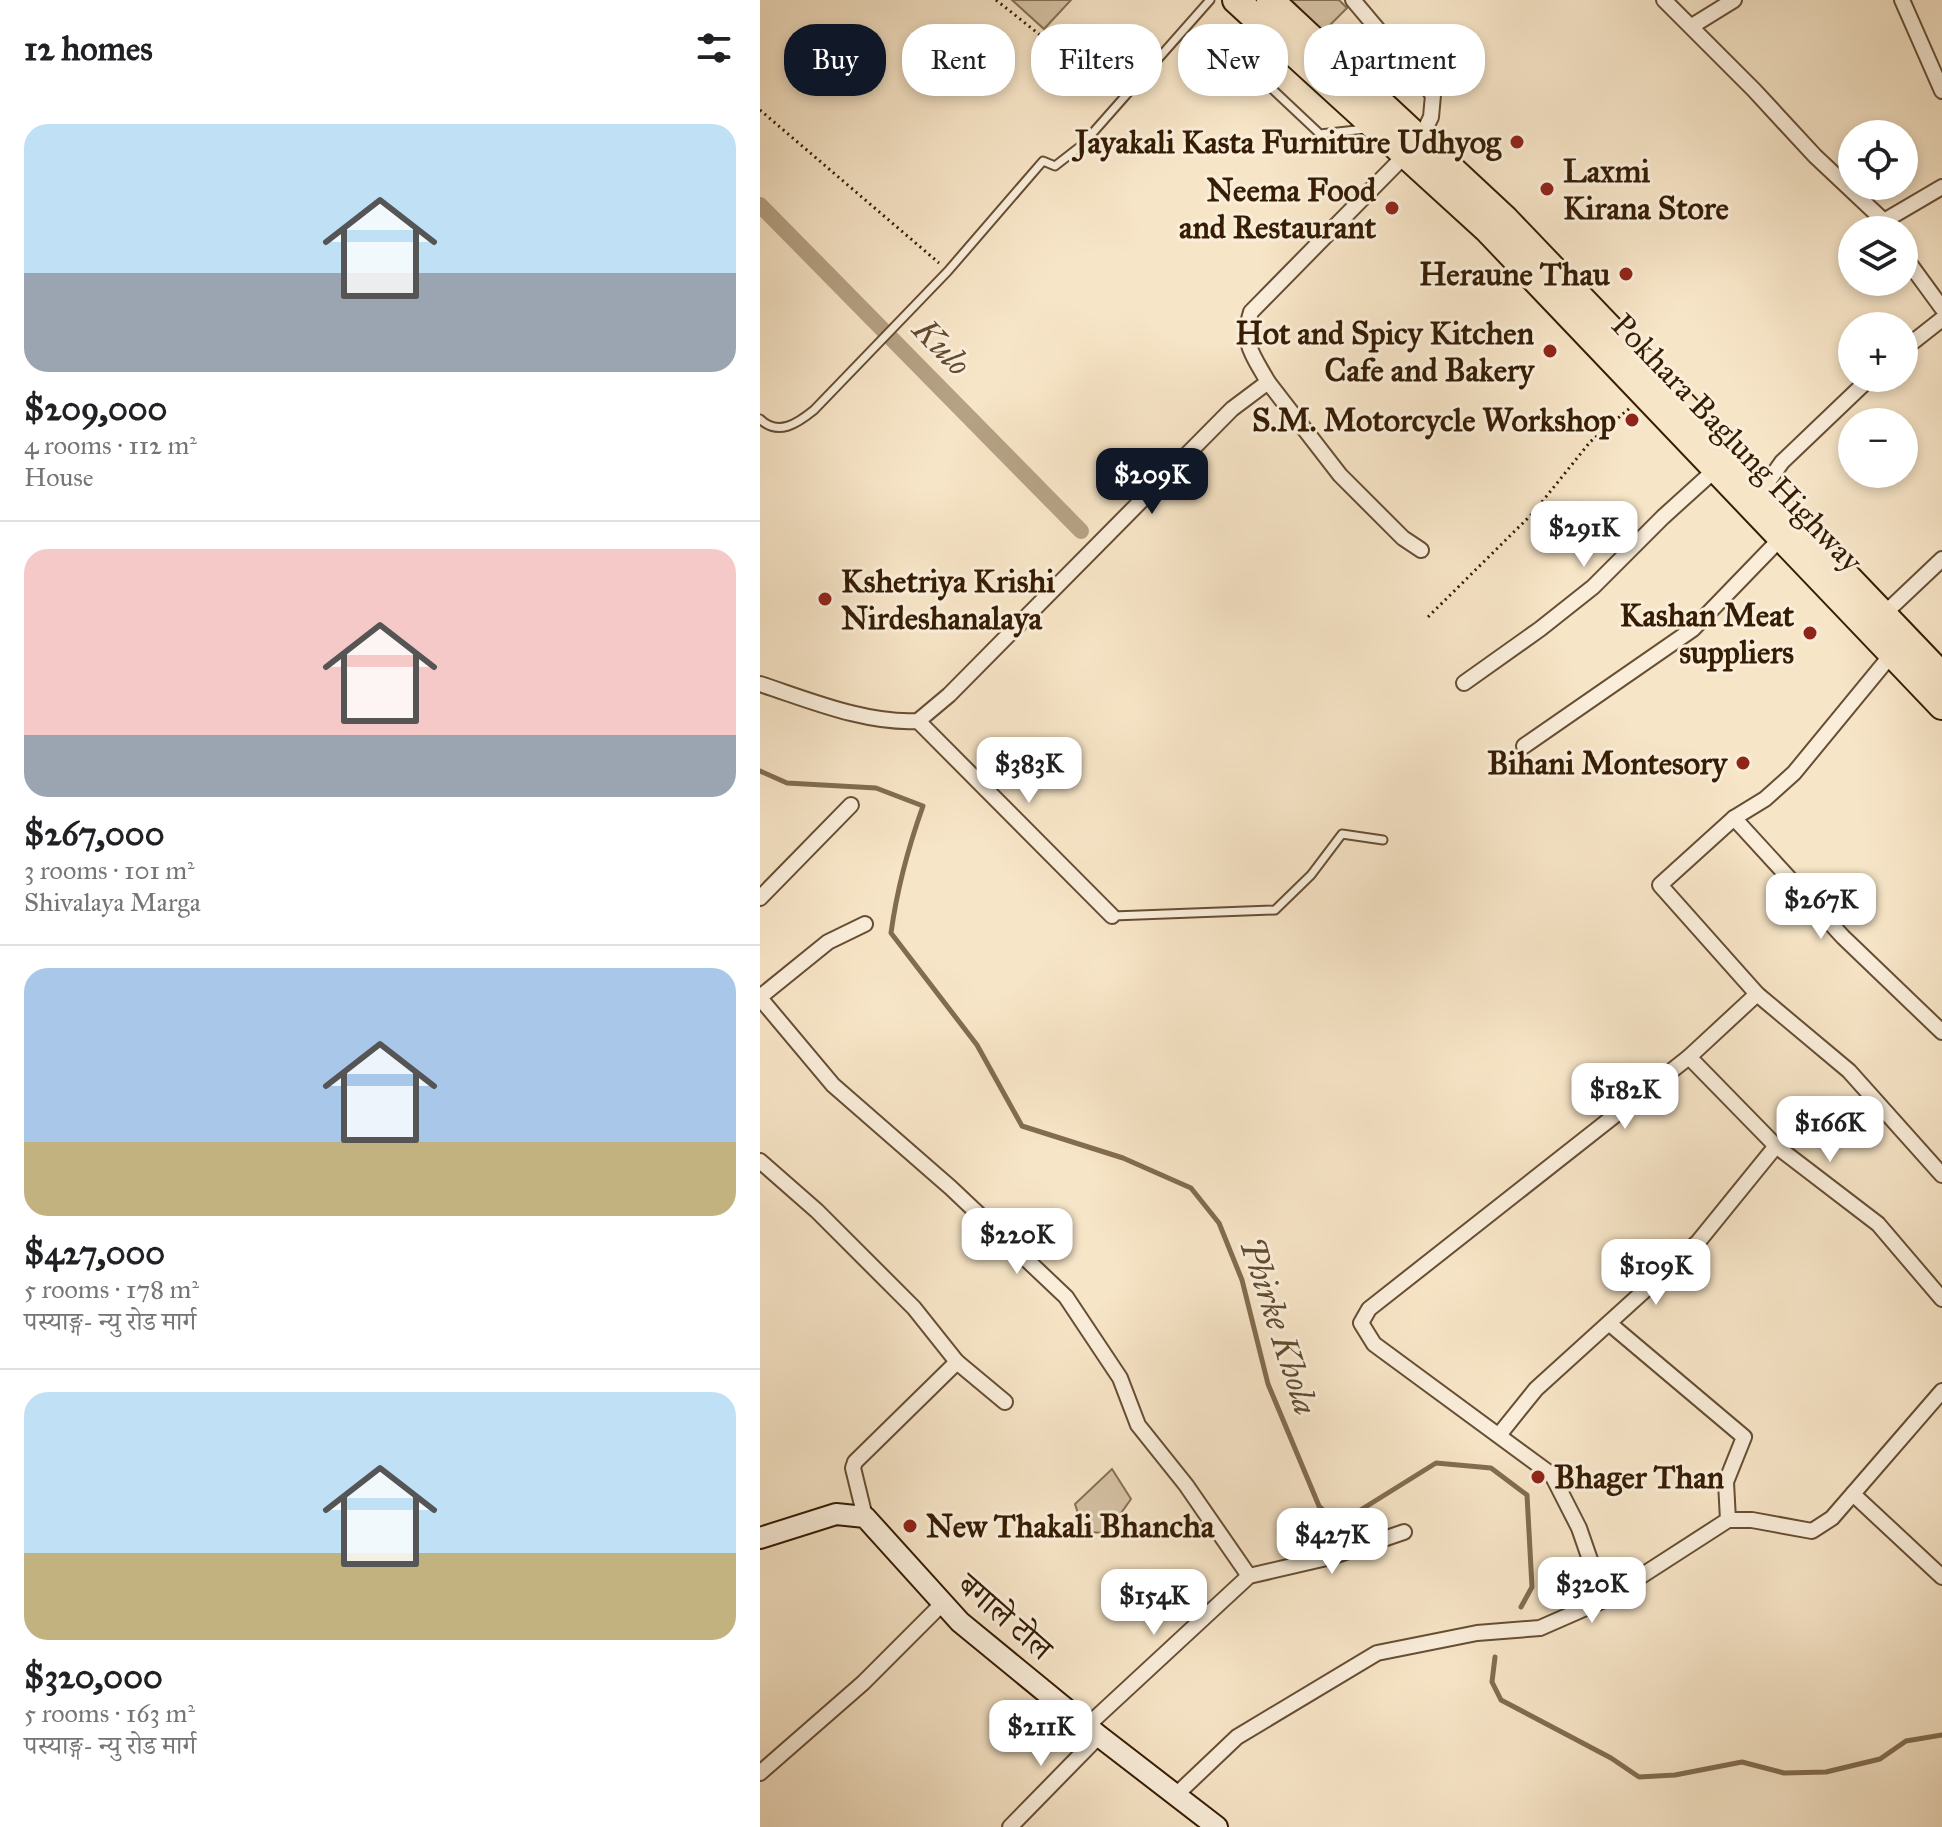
<!DOCTYPE html>
<meta charset="utf-8">
<style>
:root{--surface:#fff;--page:#f2f2f2;--text:#202124;--muted:#757577;--line:#e0e0e0;--accent:#111827}
body{margin:0;font-family:"IM FELL Great Primer","Noto Serif Devanagari",serif;background:var(--page);color:var(--text);height:100vh;display:flex;flex-direction:column;font-size:30px;white-space:nowrap}
*{box-sizing:border-box;margin:0}
p{font-size:26px;color:var(--muted)}
.icon{flex:none;width:44px;height:44px;fill:none;stroke:currentColor;stroke-width:2;stroke-linecap:round;stroke-linejoin:round}
.map{position:relative;flex:1;overflow:hidden}
.panel{display:flex;flex-direction:column;background:var(--surface);width:760px}
.panel>*{flex:none}
.banner{position:absolute;left:24px;top:24px;width:760px;height:72px;display:flex;gap:16px}
.fabs{position:absolute;left:1078px;top:120px;display:grid;gap:16px}
.fabs a{display:grid;place-items:center;width:80px;height:80px;border-radius:50%;background:var(--surface);box-shadow:0 4px 12px #0003;font-size:40px}
.price{position:absolute;translate:-50% -68px;padding:0 18px;border-radius:16px;background:#fff;color:#222;font-size:26px;line-height:52px;filter:drop-shadow(0 2px 4px #0008)}
.price::after{content:'';position:absolute;left:50%;top:48px;width:24px;height:18px;margin-left:-12px;background:inherit;clip-path:polygon(0 0,100% 0,50% 100%)}
.price.active{background:var(--accent);color:#fff}
ul{padding:0;list-style:none}
li{display:grid;align-content:center;gap:16px;height:424px;padding:0 24px}
li+li{border-top:2px solid var(--line)}
li span{display:grid;place-items:center;height:248px;border-radius:24px;color:#555}
li>.icon{margin-inline-start:auto}
span .icon{width:144px;height:144px;fill:#fffc;stroke-width:1}
li b{font-size:34px}
h2{display:flex;justify-content:space-between;align-items:center;height:96px;padding:0 24px;font-size:34px}
.tag{padding:0 28px;border-radius:32px;background:var(--surface);box-shadow:0 4px 12px #0003;font-size:28px;line-height:72px}
.tag.active{background:var(--accent);color:#fff}
main{display:flex;flex:1;min-height:0}
.map>svg:first-child{display:block}
</style>
<main>
<section class="panel">
<h2>12 homes<svg class="icon" aria-label="filters" viewBox="0 0 24 24"><path d="M4 7h16M4 17h16"/><circle cx="9" cy="7" r="2"/><circle cx="15" cy="17" r="2"/></svg></h2>
<ul>
<li><span style="background:linear-gradient(#bfe0f5 60%,#9aa5b1 0)"><svg class="icon" aria-label="home" viewBox="0 0 24 24"><path d="M3 11l9-7 9 7M6 9v11h12V9"/></svg></span><div><b>$209,000</b><p>4 rooms · 112 m²</p><p>House</p></div></li>
<li><span style="background:linear-gradient(#f6c9c9 75%,#9aa5b1 0)"><svg class="icon" aria-label="home" viewBox="0 0 24 24"><path d="M3 11l9-7 9 7M6 9v11h12V9"/></svg></span><div><b>$267,000</b><p>3 rooms · 101 m²</p><p>Shivalaya Marga</p></div></li>
<li><span style="background:linear-gradient(#a9c7e8 70%,#c2b280 0)"><svg class="icon" aria-label="home" viewBox="0 0 24 24"><path d="M3 11l9-7 9 7M6 9v11h12V9"/></svg></span><div><b>$427,000</b><p>5 rooms · 178 m²</p><p>पस्याङ्ग- न्यु रोड मार्ग</p></div></li>
<li><span style="background:linear-gradient(#bfe0f5 65%,#c2b280 0)"><svg class="icon" aria-label="home" viewBox="0 0 24 24"><path d="M3 11l9-7 9 7M6 9v11h12V9"/></svg></span><div><b>$320,000</b><p>5 rooms · 163 m²</p><p>पस्याङ्ग- न्यु रोड मार्ग</p></div></li>
</ul>
</section>
<div class="map">
<svg width="1182" height="1827" viewBox="0 0 1182 1827">
<rect width="100%" height="100%" fill="#f7e5c7"/>
<filter id="stains"><feTurbulence type="fractalNoise" baseFrequency=".0025" numOctaves="4"/><feColorMatrix values="0 0 0 0 .2 0 0 0 0 .09 0 0 0 0 .02 0 0 0 .5 -.17"/></filter>
<radialGradient id="worn" r=".72"><stop offset=".6" stop-color="#630" stop-opacity="0"/><stop offset="1" stop-color="#630" stop-opacity=".3"/></radialGradient>
<g fill="#d6c3a6" stroke="#867054" stroke-width="2">
<polygon points="252,0 311,0 284,29"/>
<polygon points="531,0 579,0 587,8 563,32"/>
<polygon points="352,1469 371,1499 347,1533 324,1532 315,1504"/>
</g>
<g fill="none" stroke-linecap="round" stroke-linejoin="round">
<g stroke="#826c50" stroke-width="5">
<path d="M0 771 27 783 116 788 163 806C148 848 137 889 131 933L217 1045 262 1126 363 1158 431 1188 459 1223 482 1280 508 1384 559 1506 578 1524 676 1463 731 1468 767 1495 772 1587 761 1607"/>
<polyline points="735,1657 732,1682 741,1700 851,1758 879,1777 915,1775 982,1762 1024,1773 1066,1772 1120,1759 1146,1741 1182,1735"/>
</g>
<polyline stroke="#b5a184" stroke-width="16" points="0,205 321,531"/>
<defs>
<g id="lane">
<polyline points="518,47 508,85 560,134 605,129"/>
<path d="M0 419C18 437 38 423 54 410L188 271 283 161 295 166 322 145 450 0"/>
<polyline points="353,916 515,910 551,875 582,834 623,840"/>
</g>
<g id="street">
<polyline points="904,0 994,90 1055,156 1124,221 1129,230"/>
<polyline points="1142,0 1182,91"/>
<polyline points="932,26 974,0"/>
<polyline points="1124,221 1182,187"/>
<polyline points="1144,256 1182,308"/>
<polyline points="1144,349 1182,319"/>
<polyline points="508,382 580,475 643,538 661,550"/>
<polyline points="1000,493 1022,462 1110,378"/>
<polyline points="1124,614 1182,559"/>
<polyline points="704,683 780,629 833,587 903,517 956,469"/>
<path d="M0 684C49 700 106 724 158 721L189 695 472 409 508 382C493 355 481 344 491 312L660 140 671 117 673 95 593 0"/>
<polyline points="158,721 352,916"/>
<polyline points="764,746 933,629 1021,538"/>
<polyline points="974,818 1083,937 1182,1032"/>
<polyline points="0,898 91,805"/>
<polyline points="997,994 1089,1071 1182,1175"/>
<polyline points="0,997 68,942 105,924"/>
<polyline points="0,998 73,1085 191,1188 306,1297 360,1378 378,1425 426,1485 489,1576"/>
<polyline points="929,1057 1016,1146 1118,1224 1182,1299"/>
<polyline points="0,1161 57,1211 154,1308 197,1362 245,1402"/>
<polyline points="850,1324 984,1437 966,1482 968,1520"/>
<polyline points="739,1435 776,1389 938,1242 1016,1146"/>
<polyline points="1093,1494 1182,1577"/>
<polyline points="105,1517 93,1468 95,1462 197,1362"/>
<polyline points="844,1600 819,1528 792,1475 614,1344 601,1323 609,1309 929,1057 997,994 900,885 974,818 1005,799 1034,773 1136,649"/>
<polyline points="327,1726 489,1576 571,1557 644,1532"/>
<polyline points="0,1773 103,1683 182,1604"/>
<polyline points="417,1794 477,1737 617,1653 717,1633 780,1628 844,1600 968,1520 992,1520 1052,1531 1072,1518 1182,1391"/>
<polyline points="250,1827 339,1736"/>
</g>
<polyline id="secondary" points="0,1538 76,1514 105,1517 200,1622 339,1736 457,1827"/>
<g id="highway">
<polyline points="476,0 728,230 1182,706"/>
<polyline points="510,0 745,219 1182,676"/>
</g>
</defs>
<use href="#lane" stroke="#664e34" stroke-width="11"/>
<use href="#street" stroke="#664e34" stroke-width="18"/>
<use href="#secondary" stroke="#351c03" stroke-width="24"/>
<use href="#highway" stroke="#351c03" stroke-width="30"/>
<g stroke="#351c03" stroke-width="3" stroke-dasharray="2 4" stroke-linecap="butt">
<polyline points="236,0 352,92"/>
<polyline points="0,110 179,263"/>
<polyline points="668,617 773,513 830,442 871,407"/>
</g>
<use href="#lane" stroke="#faeedb" stroke-width="7"/>
<use href="#street" stroke="#faeedb" stroke-width="14"/>
<use href="#secondary" stroke="#faeedb" stroke-width="20"/>
<use href="#highway" stroke="#f7e5c7" stroke-width="26"/>
</g>
<g fill="#8f2418" stroke="#faeedb" stroke-width="3">
<circle cx="757" cy="142" r="8"/>
<circle cx="787" cy="189" r="8"/>
<circle cx="632" cy="208" r="8"/>
<circle cx="866" cy="274" r="8"/>
<circle cx="790" cy="351" r="8"/>
<circle cx="872" cy="420" r="8"/>
<circle cx="65" cy="599" r="8"/>
<circle cx="1050" cy="633" r="8"/>
<circle cx="983" cy="763" r="8"/>
<circle cx="778" cy="1477" r="8"/>
<circle cx="150" cy="1526" r="8"/>
</g>
<g text-anchor="middle" dominant-baseline="central" stroke-width="6" stroke-linejoin="round" paint-order="stroke">
<g font-size="32" font-weight="bold" fill="#351c03" stroke="#faeedb" text-anchor="end">
<text x="741" y="142">Jayakali Kasta Furniture Udhyog</text>
<text x="803" y="171" text-anchor="start">Laxmi<tspan x="803" dy="37">Kirana Store</tspan></text>
<text x="616" y="190">Neema Food<tspan x="616" dy="37">and Restaurant</tspan></text>
<text x="850" y="274">Heraune Thau</text>
<text x="774" y="333">Hot and Spicy Kitchen<tspan x="774" dy="37">Cafe and Bakery</tspan></text>
<text x="856" y="420">S.M. Motorcycle Workshop</text>
<text x="81" y="581" text-anchor="start">Kshetriya Krishi<tspan x="81" dy="37">Nirdeshanalaya</tspan></text>
<text x="1034" y="615">Kashan Meat<tspan x="1034" dy="37">suppliers</tspan></text>
<text x="967" y="763">Bihani Montesory</text>
<text x="794" y="1477" text-anchor="start">Bhager Than</text>
<text x="166" y="1526" text-anchor="start">New Thakali Bhancha</text>
</g>
<g font-size="32" fill="#351c03" stroke="#faeedb">
<text transform="translate(977 443) rotate(46)">Pokhara Baglung Highway</text>
<text transform="translate(245 1617) rotate(41)">बगाले टोल</text>
</g>
<g font-size="34" font-style="italic" fill="#624b30" stroke="#faeedb">
<text transform="translate(182 347) rotate(46)">Kulo</text>
<text transform="translate(519 1326) rotate(72)">Phirke Khola</text>
</g>
</g>
<rect width="100%" height="100%" filter="url(#stains)"/>
<rect width="100%" height="100%" fill="url(#worn)"/>
</svg>
<div class="fabs">
<a><svg class="icon" aria-label="locate" viewBox="0 0 24 24"><circle cx="12" cy="12" r="6"/><path d="M12 2v4M12 18v4M2 12h4M18 12h4"/></svg></a>
<a><svg class="icon" aria-label="layers" viewBox="0 0 24 24"><path d="M12 4l9 5-9 5-9-5zM3 14l9 5 9-5"/></svg></a>
<a>+</a>
<a>−</a>
</div>
<b class="price active" style="left:392px;top:516px">$209K</b>
<b class="price" style="left:824px;top:569px">$291K</b>
<b class="price" style="left:269px;top:805px">$383K</b>
<b class="price" style="left:1061px;top:941px">$267K</b>
<b class="price" style="left:865px;top:1131px">$182K</b>
<b class="price" style="left:1070px;top:1164px">$166K</b>
<b class="price" style="left:257px;top:1276px">$220K</b>
<b class="price" style="left:896px;top:1307px">$109K</b>
<b class="price" style="left:572px;top:1576px">$427K</b>
<b class="price" style="left:832px;top:1625px">$320K</b>
<b class="price" style="left:394px;top:1637px">$154K</b>
<b class="price" style="left:281px;top:1768px">$211K</b>
<div class="banner">
<a class="tag active">Buy</a>
<a class="tag">Rent</a>
<a class="tag">Filters</a>
<a class="tag">New</a>
<a class="tag">Apartment</a>
</div>
</div>
</main>
